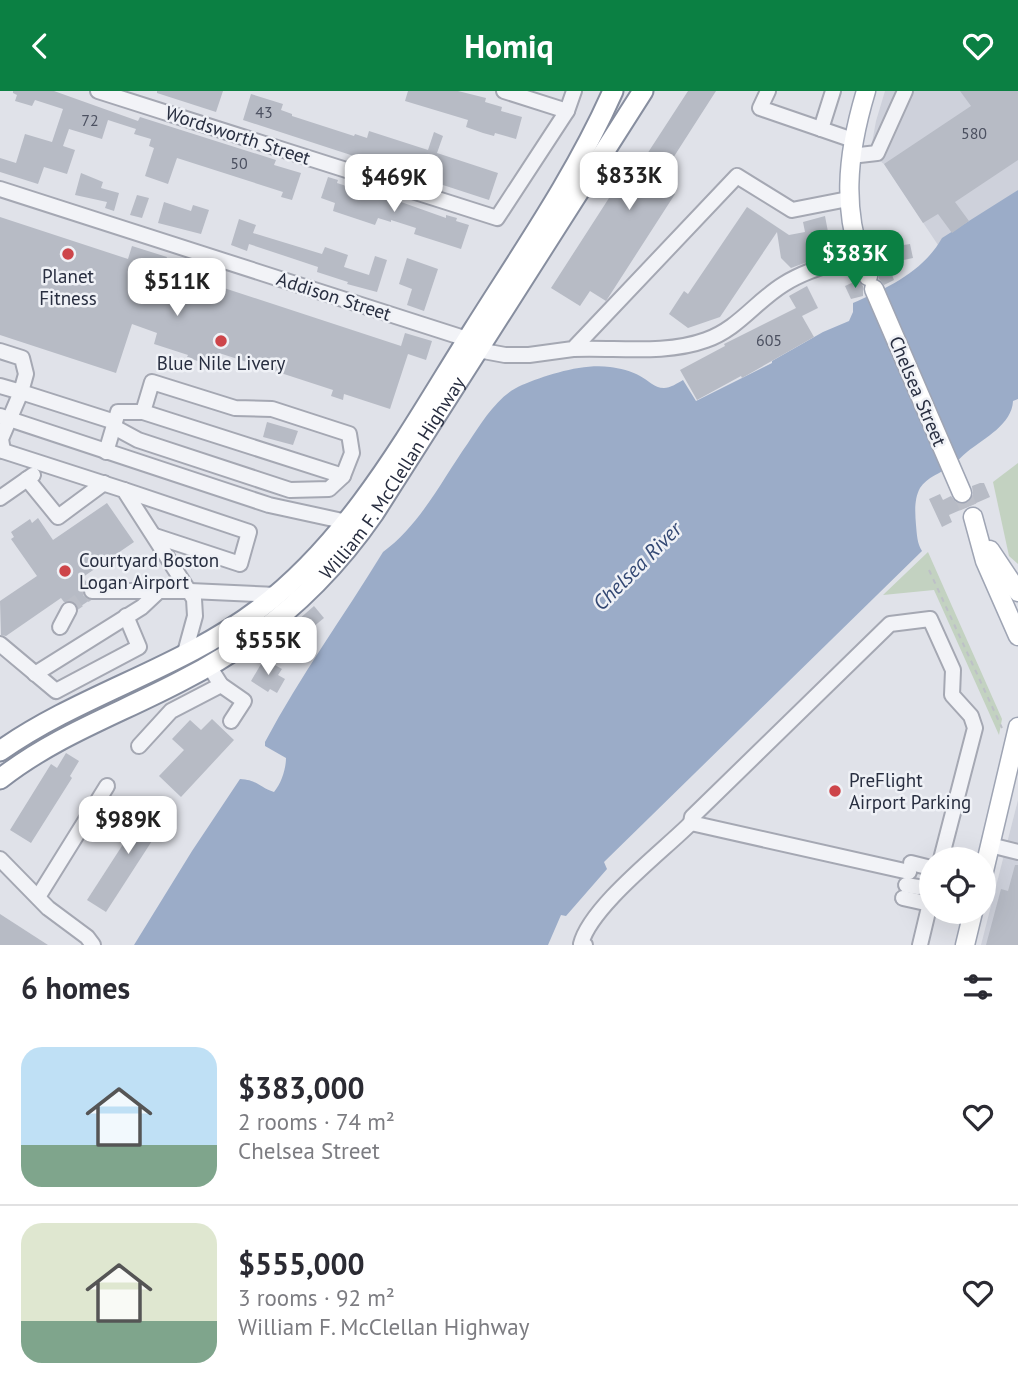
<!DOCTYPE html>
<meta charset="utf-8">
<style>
:root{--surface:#fff;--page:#f2f2f3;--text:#2b2b33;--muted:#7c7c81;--line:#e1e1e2;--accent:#0b8043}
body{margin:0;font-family:"PT Sans",sans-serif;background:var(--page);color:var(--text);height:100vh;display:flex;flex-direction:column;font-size:26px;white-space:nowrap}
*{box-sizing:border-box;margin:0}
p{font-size:23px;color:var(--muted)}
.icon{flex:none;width:38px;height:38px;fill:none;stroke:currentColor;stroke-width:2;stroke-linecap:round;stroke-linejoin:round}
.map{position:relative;height:854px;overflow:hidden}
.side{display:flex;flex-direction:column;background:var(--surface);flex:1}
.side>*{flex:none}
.tools{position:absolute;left:919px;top:756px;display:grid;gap:14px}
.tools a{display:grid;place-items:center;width:77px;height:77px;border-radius:50%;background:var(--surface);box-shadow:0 7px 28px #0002;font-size:35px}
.price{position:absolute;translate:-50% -60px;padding:0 16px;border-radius:14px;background:#fff;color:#222;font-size:23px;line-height:46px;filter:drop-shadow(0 2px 4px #0008)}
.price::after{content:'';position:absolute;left:50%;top:42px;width:21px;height:16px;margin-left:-10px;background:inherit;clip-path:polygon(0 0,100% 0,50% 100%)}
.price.current{background:var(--accent);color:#fff}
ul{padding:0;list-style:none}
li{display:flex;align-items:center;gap:21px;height:175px;padding:0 21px}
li+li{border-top:2px solid var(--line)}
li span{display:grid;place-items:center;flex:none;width:196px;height:140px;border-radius:21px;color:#555}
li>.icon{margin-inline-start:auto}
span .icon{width:84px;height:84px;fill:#fffc;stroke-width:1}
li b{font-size:30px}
h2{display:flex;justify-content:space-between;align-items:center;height:84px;padding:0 21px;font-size:30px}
header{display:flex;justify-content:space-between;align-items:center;height:91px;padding:0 21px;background:var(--accent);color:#fff;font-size:32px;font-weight:800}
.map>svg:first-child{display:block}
</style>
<header><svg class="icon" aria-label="back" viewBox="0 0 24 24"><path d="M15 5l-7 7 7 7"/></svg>Homiq<svg class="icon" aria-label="heart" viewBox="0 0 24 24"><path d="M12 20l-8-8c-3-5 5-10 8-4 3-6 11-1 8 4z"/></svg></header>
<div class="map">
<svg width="1018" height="854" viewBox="0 0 1018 854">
<rect width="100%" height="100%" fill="#e0e2e9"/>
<g fill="#ced1db">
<polygon points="885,0 1018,0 1018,99 938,154 884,73 870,63 876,30"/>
<polygon points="1018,709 1018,854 981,854"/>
</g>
<g fill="#c3d2c1">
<polygon points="1018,372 1018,473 1009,465 993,391"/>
<polygon points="928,461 1002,628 999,644 934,499 883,504"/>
</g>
<path fill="#9bacc8" d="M1018 99V308L1013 310C1012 333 985 347 967 361 962 365 957 371 951 375 941 382 927 386 920 397 914 408 915 422 916 434 917 444 917 452 922 460L604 771 607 778 566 825 561 824 548 854H134L192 760 240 688C258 689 259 696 274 701 281 693 286 678 286 667L265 655V651C300 585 344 525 383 461 420 434 442 389 468 352 482 331 498 304 522 294 546 284 583 272 610 276 619 277 632 280 640 285 648 289 654 297 664 297 670 297 678 292 683 289L696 310 772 272V270L823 241 849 230 853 221V212C887 197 923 181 942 147Z"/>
<g fill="#b7bbc5">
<polygon points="13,0 54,0 138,30 140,26 276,69 274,74 301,82 292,109 281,106 283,101 177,67 168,93 145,85 154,57 149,55 151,48 134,43 136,38 108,29 102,48 69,38 63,55 75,59 67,83 44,76 38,93 0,81 0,67 16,72 25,43 52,51 63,18 35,9 32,15 15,10 17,4 13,2"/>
<polygon points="157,0 223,0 216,21 157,2"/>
<polygon points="408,0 458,0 486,7 485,11 502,16 501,20 522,26 516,48 495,42 494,45 483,42 466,36 468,29 405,10"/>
<polygon points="688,0 716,0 657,92 675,103 608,207 606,210 590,200 580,215 551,197 629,76 636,80"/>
<polygon points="960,0 1018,0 1018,69 955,111 969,130 952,142 938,123 923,132 884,73 971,15"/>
<polygon points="251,3 283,13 281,19 292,23 292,25 354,45 355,43 367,47 369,40 428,59 434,41 443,45 437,62 498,82 489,109 243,29"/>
<polygon points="81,82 103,91 101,97 119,102 114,120 105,117 107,111 75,104"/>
<polygon points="328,86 338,89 337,92 386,108 387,106 446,127 446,124 457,127 456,130 469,134 461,158 414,143 416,137 391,129 391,131 378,127 375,134 333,120 335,112 321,107"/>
<polygon points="137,104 149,107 142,127 130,124"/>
<polygon points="164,111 191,120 193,114 209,119 201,143 158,132"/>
<polygon points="747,116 789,144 805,141 803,131 825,125 832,162 791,177 781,167 777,141 720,226 688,237 669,223 684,200 688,203"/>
<polygon points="0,126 128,168 132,155 167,166 163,177 401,255 405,242 432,250 426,269 408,263 390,318 344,303 343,309 331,305 333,299 219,262 213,281 198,276 200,271 187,266 188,264 154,253 157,242 132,233 116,282 0,244"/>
<polygon points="239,128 256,134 253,142 322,163 325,156 348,164 344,176 369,184 375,165 387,169 377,201 347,193 348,191 317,181 318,176 249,153 247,160 231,154"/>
<polygon points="910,153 913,167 894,171 891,156"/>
<polygon points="407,167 438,178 424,220 407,214 412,198 399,193"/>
<polygon points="889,176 894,189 884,194 879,188 879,181"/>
<polygon points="858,189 863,195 863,205 851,208 845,195"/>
<polygon points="807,195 818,217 802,225 814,246 742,287 741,285 697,309 680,279 725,255 724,253 796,217 789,205"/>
<polygon points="267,331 298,340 293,354 263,346"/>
<polygon points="980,392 984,392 990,406 949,424 952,431 942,436 929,408 940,403 943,409 951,405 956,411 966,413 973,404 972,395"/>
<polygon points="107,412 134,451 83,486 87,492 83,496 83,504 90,509 78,517 74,511 64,511 61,507 6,545 1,544 0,510 37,485 11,448 14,446 11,441 30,428 32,432 38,427 53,449"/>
<polygon points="314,515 324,527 307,541 298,529"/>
<polygon points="264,568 282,578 278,584 285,588 277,602 270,598 268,601 251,590"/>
<polygon points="212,628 234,649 181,706 159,685 184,659 172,648 190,629 201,639"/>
<polygon points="66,662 79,670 70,685 72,687 31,752 10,739 51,673 57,677"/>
<polygon points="151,710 170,722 106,821 87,809"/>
<polygon points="1015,774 1018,774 1018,854 986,854 1001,798 1008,800"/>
<polygon points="0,823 48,854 0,854"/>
</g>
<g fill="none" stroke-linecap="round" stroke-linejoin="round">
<polyline stroke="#bbbec7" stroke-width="14" stroke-dasharray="14 7" stroke-linecap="butt" points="69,519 71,515 92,500"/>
<polyline stroke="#bbbec7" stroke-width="18" stroke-dasharray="18 9" stroke-linecap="butt" points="962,402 968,416"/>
<defs>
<g id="minor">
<polyline points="98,0 497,127 567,20 574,0"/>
<polyline points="504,0 567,20"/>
<polyline points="768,0 760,17 853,49"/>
<polyline points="821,38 833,0"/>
<polyline points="851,65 877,62 905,0"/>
<polyline points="0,98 467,248"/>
<path d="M573 258C616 256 665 264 706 249 738 238 756 210 784 193 806 179 835 172 859 163"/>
<polyline points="478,259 505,264 529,264 573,258 737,85 792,119 848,108"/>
<polyline points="0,260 22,267 26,283 21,301 0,295"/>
<polyline points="0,325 269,414 347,431"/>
<polyline points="114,336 138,349 290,399 329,398 343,385"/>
<polyline points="3,360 124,399 194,508 195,525 184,565"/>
<polyline points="3,360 1,348 21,301 115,331"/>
<polyline points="106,361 118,321 143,321 152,291 235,317 272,318 349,343 352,362 343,385 143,321"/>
<polyline points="27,388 58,426 104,392"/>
<polyline points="124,399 249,441 240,473 155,445"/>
<polyline points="0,407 33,384"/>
<polyline points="92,500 190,500 277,504"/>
<polyline points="60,536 69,519"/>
<polyline points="0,553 56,600 139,556 126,525"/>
<polyline points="209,575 221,594 244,610 231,630"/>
<polyline points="35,583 142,516 159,500"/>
<polyline points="139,655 171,620 221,594"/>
<polyline points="990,754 1018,761"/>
<polyline points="0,768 48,817 87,846 93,854"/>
<polyline points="911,772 931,777"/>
<polyline points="909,781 691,732 692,726 890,533 930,528 953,579 952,604 971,625 975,637 941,768"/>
<polyline points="906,794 918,796"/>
<polyline points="38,806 107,695"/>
<polyline points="903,807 930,813"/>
<path d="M585 854 581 853C590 816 663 760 691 732"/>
<polyline points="920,854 931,808"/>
</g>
<g id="major">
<path d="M866 0C847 63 840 124 868 185"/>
<polyline points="874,198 962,402"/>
<polyline points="973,426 985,470 1018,545"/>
<polyline points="990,459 1018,501"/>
<polyline points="984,780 1018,636"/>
<polyline points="965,854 973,821"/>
</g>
<g id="highway">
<path d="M0 660C81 603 180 578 259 518 354 446 412 336 474 238 523 160 576 84 613 0"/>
<path id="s1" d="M0 688C56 644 121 622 183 589 260 550 325 493 374 422L643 0"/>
</g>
</defs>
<use href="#minor" stroke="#a5a8b3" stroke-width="18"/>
<use href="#major" stroke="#9fa5b4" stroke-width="21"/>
<use href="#highway" stroke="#878e9f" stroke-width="23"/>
<polyline stroke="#bdc0c7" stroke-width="2" stroke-dasharray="5 5" stroke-linecap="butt" points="929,479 1002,637"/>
<use href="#minor" stroke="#f2f3f7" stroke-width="14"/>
<use href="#major" stroke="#fff" stroke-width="18"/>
<use href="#highway" stroke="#fff" stroke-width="19"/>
</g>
<g fill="#cd454a" stroke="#eff1f6" stroke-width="2.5">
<circle cx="68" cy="163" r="7"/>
<circle cx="221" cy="250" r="7"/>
<circle cx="65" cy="480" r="7"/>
<circle cx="835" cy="700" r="7"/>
</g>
<g text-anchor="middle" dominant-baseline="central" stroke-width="5" stroke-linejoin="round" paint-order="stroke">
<g font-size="16" fill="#4c5161">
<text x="264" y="21">43</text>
<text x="90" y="29">72</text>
<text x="974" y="42">580</text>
<text x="239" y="72">50</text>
<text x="769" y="249">605</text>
</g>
<g font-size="19" fill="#282e40" stroke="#eff1f6">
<text transform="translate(238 44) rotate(18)">Wordsworth Street</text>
<text transform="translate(334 205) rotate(18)">Addison Street</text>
<text transform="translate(918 300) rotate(67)">Chelsea Street</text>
<text stroke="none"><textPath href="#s1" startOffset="504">William F. McClellan Highway</textPath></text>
</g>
<g font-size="19" fill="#282e40" stroke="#eff1f6">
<text x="68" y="185">Planet<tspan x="68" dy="22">Fitness</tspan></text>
<text x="221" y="272">Blue Nile Livery</text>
<text x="79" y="469" text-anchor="start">Courtyard Boston<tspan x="79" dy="22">Logan Airport</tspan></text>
<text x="849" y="689" text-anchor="start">PreFlight<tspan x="849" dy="22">Airport Parking</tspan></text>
</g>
<g font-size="21" font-style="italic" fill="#334873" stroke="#eff1f6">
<text transform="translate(637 475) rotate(-45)">Chelsea River</text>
</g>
</g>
</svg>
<div class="tools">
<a><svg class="icon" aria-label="locate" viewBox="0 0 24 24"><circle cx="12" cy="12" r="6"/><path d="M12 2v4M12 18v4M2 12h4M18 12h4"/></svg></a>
</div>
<b class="price" style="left:629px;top:121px">$833K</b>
<b class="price" style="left:394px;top:123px">$469K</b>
<b class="price current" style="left:855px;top:199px">$383K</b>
<b class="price" style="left:177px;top:227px">$511K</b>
<b class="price" style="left:268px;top:586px">$555K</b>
<b class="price" style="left:128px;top:765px">$989K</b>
</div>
<section class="side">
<h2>6 homes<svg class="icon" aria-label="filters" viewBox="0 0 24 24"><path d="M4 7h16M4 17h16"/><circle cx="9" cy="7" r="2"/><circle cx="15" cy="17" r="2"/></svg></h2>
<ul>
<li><span style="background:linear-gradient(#bfe0f5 70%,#7fa58c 0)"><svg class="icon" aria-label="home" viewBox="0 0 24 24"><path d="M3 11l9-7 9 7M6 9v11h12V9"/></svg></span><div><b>$383,000</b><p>2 rooms · 74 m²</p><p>Chelsea Street</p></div><svg class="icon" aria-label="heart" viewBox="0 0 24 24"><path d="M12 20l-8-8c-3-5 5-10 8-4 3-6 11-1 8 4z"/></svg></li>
<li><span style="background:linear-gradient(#dfe7d0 70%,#7fa58c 0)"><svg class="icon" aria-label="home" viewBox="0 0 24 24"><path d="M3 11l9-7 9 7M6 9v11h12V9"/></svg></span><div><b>$555,000</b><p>3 rooms · 92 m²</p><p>William F. McClellan Highway</p></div><svg class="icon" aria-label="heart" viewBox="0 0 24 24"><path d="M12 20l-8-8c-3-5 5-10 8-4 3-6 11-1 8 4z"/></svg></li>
</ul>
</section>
